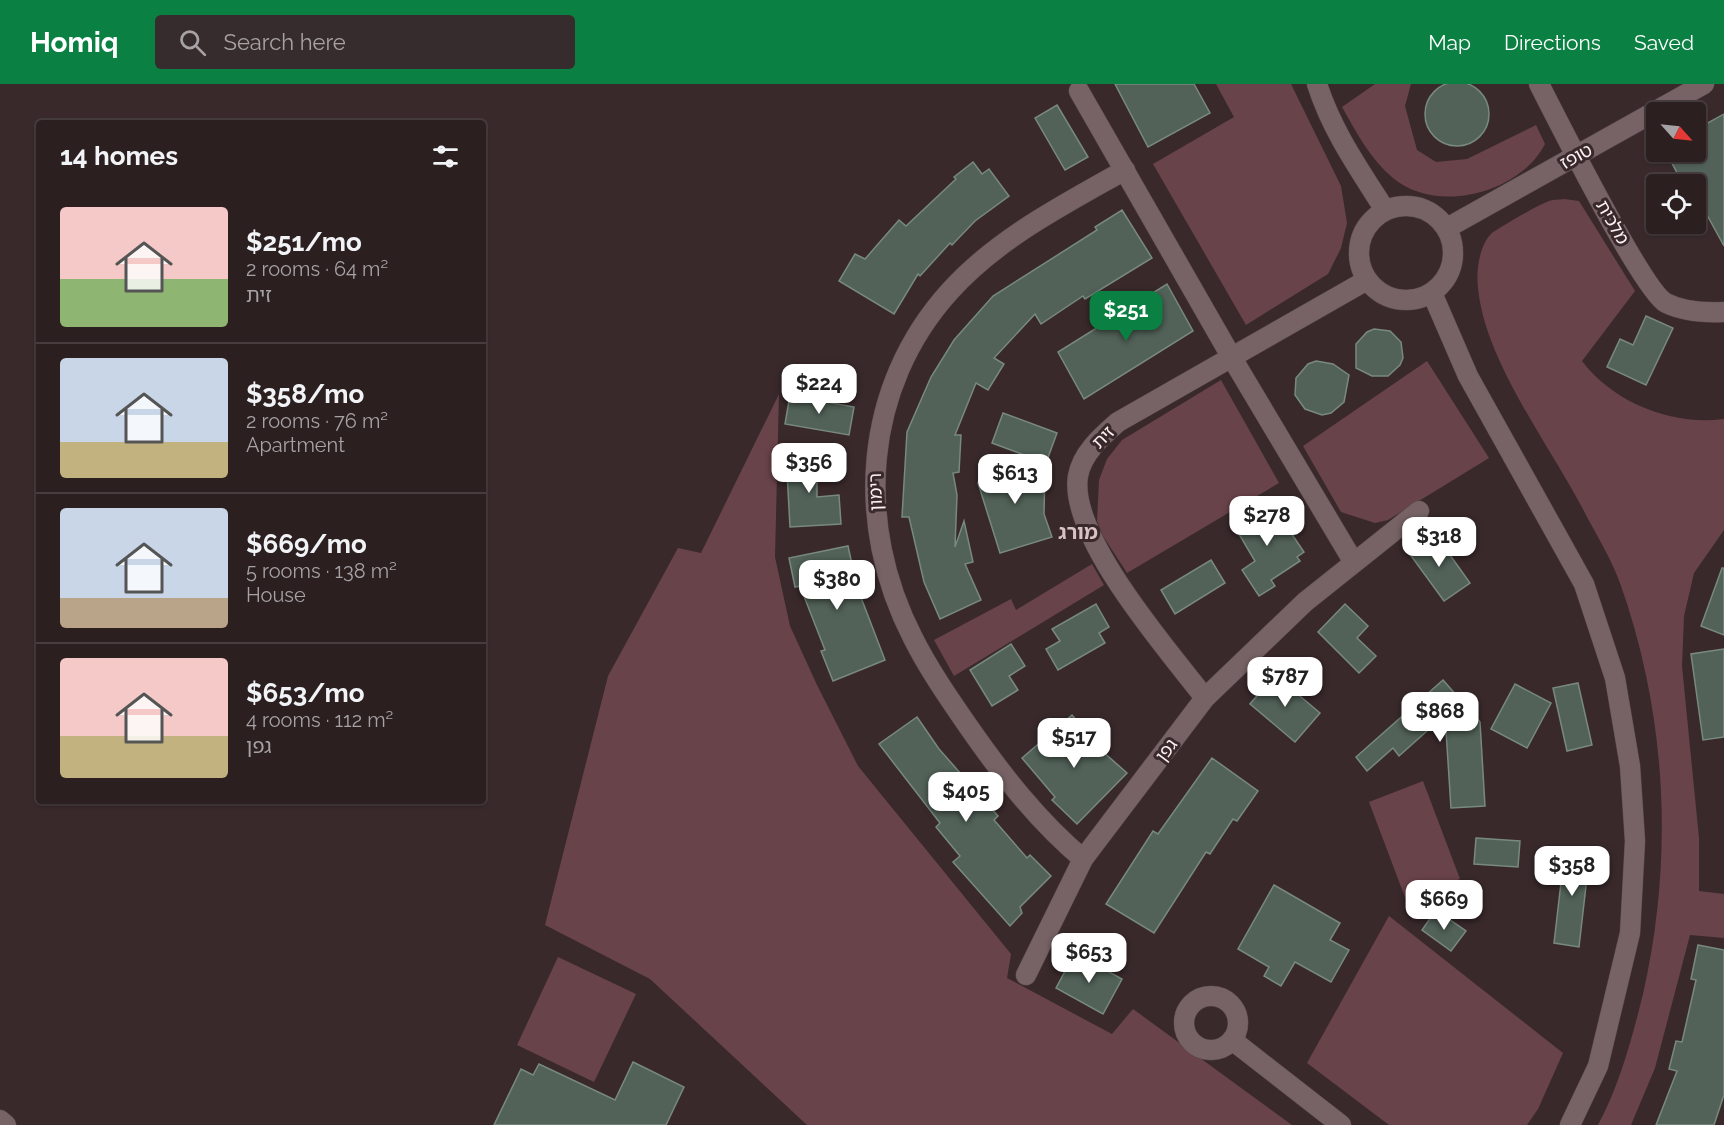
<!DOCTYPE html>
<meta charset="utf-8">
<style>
:root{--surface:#2b1f20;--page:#372c2d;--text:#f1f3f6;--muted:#a6a2a5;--line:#473d3e;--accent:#0b8043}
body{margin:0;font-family:Raleway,"Noto Sans Hebrew",sans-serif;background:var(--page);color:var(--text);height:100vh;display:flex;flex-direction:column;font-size:22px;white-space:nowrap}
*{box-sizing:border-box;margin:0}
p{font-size:20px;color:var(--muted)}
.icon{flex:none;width:33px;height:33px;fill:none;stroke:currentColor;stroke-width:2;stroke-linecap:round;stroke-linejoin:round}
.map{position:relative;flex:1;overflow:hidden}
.side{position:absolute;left:36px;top:36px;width:450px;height:684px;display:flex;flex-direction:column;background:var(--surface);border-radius:6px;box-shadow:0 2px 4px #0004,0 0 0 2px var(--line)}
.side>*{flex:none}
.needle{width:39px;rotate:117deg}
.controls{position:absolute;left:1646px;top:18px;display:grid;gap:12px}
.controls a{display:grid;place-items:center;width:60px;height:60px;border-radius:6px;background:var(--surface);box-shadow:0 2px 4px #0004,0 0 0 2px var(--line);font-size:30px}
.price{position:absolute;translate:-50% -51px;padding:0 14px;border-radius:12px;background:#fff;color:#222;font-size:20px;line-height:39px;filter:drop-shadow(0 2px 3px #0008)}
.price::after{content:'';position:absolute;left:50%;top:36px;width:18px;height:14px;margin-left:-9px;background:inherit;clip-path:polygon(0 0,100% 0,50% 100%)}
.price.current{background:var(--accent);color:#fff}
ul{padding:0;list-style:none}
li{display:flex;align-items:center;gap:18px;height:150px;padding:0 24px}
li+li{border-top:2px solid var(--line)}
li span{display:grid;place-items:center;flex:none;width:168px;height:120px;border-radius:6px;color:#555}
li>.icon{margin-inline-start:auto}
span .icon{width:72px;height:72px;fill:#fffc;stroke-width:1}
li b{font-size:26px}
h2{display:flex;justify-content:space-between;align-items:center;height:72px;padding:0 24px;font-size:26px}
header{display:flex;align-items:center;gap:36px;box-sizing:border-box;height:84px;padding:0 30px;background:var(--accent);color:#fff}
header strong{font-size:28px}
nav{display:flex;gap:33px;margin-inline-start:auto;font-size:21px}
.search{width:420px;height:54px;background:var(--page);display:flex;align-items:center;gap:15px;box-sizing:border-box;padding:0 21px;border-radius:6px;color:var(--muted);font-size:22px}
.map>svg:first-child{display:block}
</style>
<header>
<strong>Homiq</strong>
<div class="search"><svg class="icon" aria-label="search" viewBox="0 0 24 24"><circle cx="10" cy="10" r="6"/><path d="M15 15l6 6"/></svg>Search here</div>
<nav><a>Map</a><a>Directions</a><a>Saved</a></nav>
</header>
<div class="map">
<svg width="1724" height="1041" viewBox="0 0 1724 1041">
<rect width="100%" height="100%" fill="#39292b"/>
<g fill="#69434a">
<polygon points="1216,0 1291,0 1341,102 1347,139 1341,164 1328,190 1246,241 1153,80 1234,33"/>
<path d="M1375 0H1411L1405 22 1417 66 1436 78 1467 75 1536 41 1545 60C1520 109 1437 131 1393 94 1370 75 1357 49 1342 23Z"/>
<path d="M1564 115 1579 117 1635 207 1582 277C1613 318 1671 342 1724 335V446L1694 489 1684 532 1682 582 1699 754V807L1724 810V854L1690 851 1655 984 1631 1041H1598C1620 1000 1632 954 1643 910 1674 774 1667 631 1620 499 1612 477 1599 455 1588 435 1554 367 1485 279 1478 204 1476 188 1479 162 1491 150 1498 144 1540 120 1549 117 1554 115 1560 116 1564 115Z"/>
<polygon points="1427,277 1489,374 1388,436 1375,439 1341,428 1303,362"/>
<polygon points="1221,296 1279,399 1127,489 1103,452 1097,437 1099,396 1107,375 1122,356"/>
<polygon points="779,310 775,473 790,542 817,601 858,682 1011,870 1007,894 1112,950 1133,925 1292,1041 807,1041 650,895 545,841 608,592 678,464 701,469"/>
<polygon points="1092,480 1104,501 954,592 934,556 1011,515 1016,526"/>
<polygon points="1423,697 1460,795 1406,816 1369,718"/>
<polygon points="1389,832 1563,969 1538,1025 1527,1041 1389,1041 1307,979"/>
<polygon points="558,873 636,910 594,998 517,961"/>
</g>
<g fill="#526258" stroke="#78897e" stroke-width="1.5">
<circle cx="1457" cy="30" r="32"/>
<polygon points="1115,0 1194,0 1210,29 1148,63"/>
<polygon points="1057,21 1088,73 1065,86 1035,34"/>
<polygon points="1724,30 1724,162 1695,109 1695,100 1683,100 1666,68 1695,68 1695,46"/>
<polygon points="973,78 982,90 989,85 1009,112 975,137 952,161 950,159 920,192 918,190 894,230 839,197 855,170 865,175 899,136 906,142 956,95 954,93"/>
<polygon points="1122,126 1152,174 1085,215 1083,212 1041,240 1035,230 994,274 1004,280 988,306 976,299 955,351 961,351 959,388 953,389 957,411 955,463 964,437 973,478 965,480 981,516 940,535 924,498 909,433 902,433 907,348 931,293 954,256 993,212 1097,146 1095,143"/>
<polygon points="1167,200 1193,247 1084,315 1058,268"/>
<polygon points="1646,232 1673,244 1646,301 1607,283 1620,255 1633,261"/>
<polygon points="1374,245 1390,247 1401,258 1403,274 1400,281 1388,292 1372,292 1356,284 1356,260 1367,248"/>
<polygon points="1316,277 1333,280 1349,291 1344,318 1331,329 1322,331 1305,325 1295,311 1296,294 1308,280"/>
<polygon points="790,311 854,323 849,351 785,340"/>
<polygon points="1003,329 1057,349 1046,379 992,359"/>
<polygon points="786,369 817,369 817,413 839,411 841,440 790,443"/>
<polygon points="983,384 1045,384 1044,430 1052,453 1000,469 978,399"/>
<polygon points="1270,418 1304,468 1297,473 1300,477 1271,496 1275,502 1259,512 1242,486 1255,477 1233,440"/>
<polygon points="1435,450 1470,499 1444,517 1409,469"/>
<polygon points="848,462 857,503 885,576 833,597 821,567 825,566 800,502 795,503 789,474"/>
<polygon points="1211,476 1225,499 1175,530 1161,506"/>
<polygon points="1722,484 1724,484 1724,551 1701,542"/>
<polygon points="1096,520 1109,543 1099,549 1105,559 1058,586 1046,565 1060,557 1052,545"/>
<polygon points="1345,520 1368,542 1357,554 1376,572 1359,589 1318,548"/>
<polygon points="1011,560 1025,582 1009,592 1018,606 992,622 970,586"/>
<polygon points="1724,565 1724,653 1703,656 1691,570"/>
<polygon points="1275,591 1320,629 1295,658 1250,620"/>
<polygon points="1443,596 1480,638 1485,722 1451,724 1445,631 1399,672 1393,664 1367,687 1356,673"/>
<polygon points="1578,599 1592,661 1567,667 1553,604"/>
<polygon points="1515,600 1551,619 1527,664 1491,645"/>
<polygon points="1072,631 1101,666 1127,689 1077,740 1052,716 1055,713 1022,674"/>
<polygon points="917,633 939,665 998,732 994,736 1027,774 1030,771 1051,792 1020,823 1022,829 1010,842 953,778 960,772 936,743 940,739 879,660"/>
<polygon points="1212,674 1258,707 1237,737 1233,735 1210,770 1206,768 1154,849 1106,820 1153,747 1158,750"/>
<polygon points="1476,754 1520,757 1518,783 1474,780"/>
<polygon points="1565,764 1590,767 1579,863 1554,859"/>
<polygon points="1274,801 1340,839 1330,856 1349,866 1331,898 1295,878 1281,902 1264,892 1269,883 1238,865"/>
<polygon points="1436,826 1466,847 1451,867 1422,846"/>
<polygon points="1698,861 1724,866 1724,1011 1714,1041 1656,1041 1677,987 1669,985 1676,957 1682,958 1696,896 1691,895"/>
<polygon points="1075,869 1122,895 1103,930 1056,904"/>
<polygon points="633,978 684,1003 666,1041 494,1041 521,985 533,991 539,980 615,1016"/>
</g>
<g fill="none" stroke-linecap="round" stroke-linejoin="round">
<defs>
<g id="minor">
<path d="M1317 0C1332 47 1359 85 1385 126"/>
<path d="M1539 0C1556 33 1643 207 1666 219 1684 228 1704 229 1724 228"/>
<polyline points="1079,7 1232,274 1353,477"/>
<circle cx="1406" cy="169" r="47"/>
<polyline points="1447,144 1704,0"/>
<polyline points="1432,209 1468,292 1584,500 1615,594 1630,682 1635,757 1630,849 1598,982 1570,1041"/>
<path d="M1205 614C1168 566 1068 452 1078 392 1082 369 1102 352 1118 338L1367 196"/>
<path d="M1083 775C1038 737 1002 691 968 642 948 613 928 584 913 554 854 440 863 303 950 207 998 154 1063 121 1125 86"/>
<polyline points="1026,891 1083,775 1205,614 1305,518 1419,427"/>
<circle cx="1211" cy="939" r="27"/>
<polyline points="1232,956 1341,1041"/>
<polyline points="0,1036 6,1041"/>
</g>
</defs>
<use href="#minor" stroke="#554749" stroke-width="21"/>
<use href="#minor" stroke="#776366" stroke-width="20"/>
</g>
<g text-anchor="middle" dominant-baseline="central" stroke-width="6" stroke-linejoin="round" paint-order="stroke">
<g font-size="18" fill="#fcf0f2" stroke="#39292b">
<text transform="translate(1576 72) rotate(-29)">טופז</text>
<text transform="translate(1613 138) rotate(60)">מלכית</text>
<text transform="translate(1103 353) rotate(-46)">זית</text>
<text transform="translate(875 408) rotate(-92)">רימון</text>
<text transform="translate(1166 666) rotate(-53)">גפן</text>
</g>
<g font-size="20" font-weight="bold" fill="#d8c2c5" stroke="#39292b">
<text x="1078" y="448">מורג</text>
</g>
</g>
</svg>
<div class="controls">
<a><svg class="needle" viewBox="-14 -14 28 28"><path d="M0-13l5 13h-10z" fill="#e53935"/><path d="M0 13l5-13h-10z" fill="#a6a2a5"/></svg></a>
<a><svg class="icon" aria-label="locate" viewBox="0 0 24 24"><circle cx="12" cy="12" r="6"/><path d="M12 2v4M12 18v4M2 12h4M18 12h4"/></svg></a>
</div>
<b class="price current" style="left:1126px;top:258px">$251</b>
<b class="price" style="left:819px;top:331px">$224</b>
<b class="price" style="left:809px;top:410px">$356</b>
<b class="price" style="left:1015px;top:421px">$613</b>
<b class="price" style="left:1267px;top:463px">$278</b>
<b class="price" style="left:1439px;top:484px">$318</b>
<b class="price" style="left:837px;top:527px">$380</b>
<b class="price" style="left:1285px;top:624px">$787</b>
<b class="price" style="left:1440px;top:659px">$868</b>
<b class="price" style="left:1074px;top:685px">$517</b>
<b class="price" style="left:966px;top:739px">$405</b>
<b class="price" style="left:1572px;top:813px">$358</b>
<b class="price" style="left:1444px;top:847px">$669</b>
<b class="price" style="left:1089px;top:900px">$653</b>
<section class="side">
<h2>14 homes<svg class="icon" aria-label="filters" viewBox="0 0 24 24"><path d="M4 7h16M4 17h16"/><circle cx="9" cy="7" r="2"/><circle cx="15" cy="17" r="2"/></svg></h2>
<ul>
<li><span style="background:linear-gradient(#f6c9c9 60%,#8fb573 0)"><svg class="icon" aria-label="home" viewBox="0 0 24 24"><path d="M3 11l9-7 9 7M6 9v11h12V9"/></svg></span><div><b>$251/mo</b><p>2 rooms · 64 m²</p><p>זית</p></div></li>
<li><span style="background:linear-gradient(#c9d6e8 70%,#c2b280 0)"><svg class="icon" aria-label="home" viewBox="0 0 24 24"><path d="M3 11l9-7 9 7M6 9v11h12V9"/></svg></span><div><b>$358/mo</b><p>2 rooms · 76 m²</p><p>Apartment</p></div></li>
<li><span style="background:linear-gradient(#c9d6e8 75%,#b9a48a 0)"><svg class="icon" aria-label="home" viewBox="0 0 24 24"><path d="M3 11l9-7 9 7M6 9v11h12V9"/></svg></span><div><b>$669/mo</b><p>5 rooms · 138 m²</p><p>House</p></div></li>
<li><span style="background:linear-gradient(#f6c9c9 65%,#c2b280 0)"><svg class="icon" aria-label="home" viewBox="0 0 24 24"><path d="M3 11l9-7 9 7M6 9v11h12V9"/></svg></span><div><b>$653/mo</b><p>4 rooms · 112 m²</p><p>גפן</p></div></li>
</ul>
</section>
</div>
